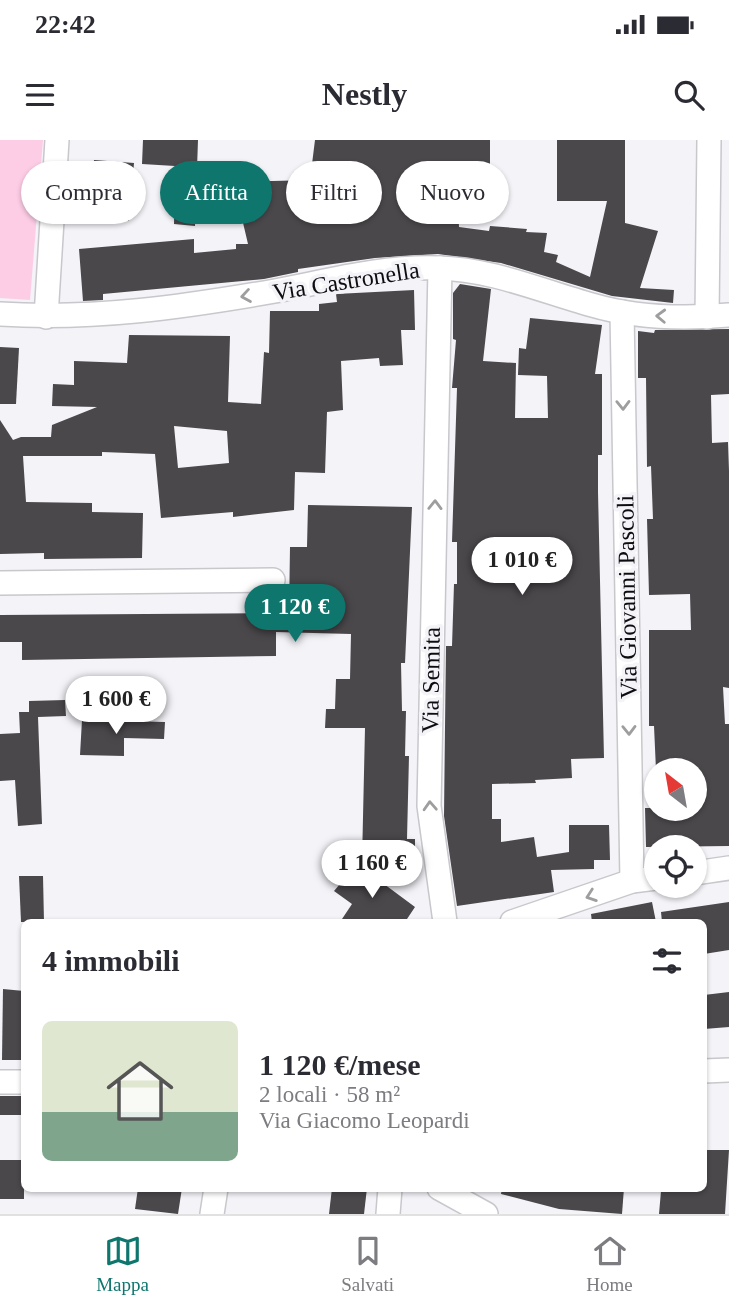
<!DOCTYPE html>
<html lang="it">
<meta charset="utf-8">
<style>
:root{--surface:#fff;--page:#f2f2f3;--text:#2b2b33;--muted:#7c7c81;--line:#e1e1e2;--accent:#0f766e}
body{margin:0;font-family:"Times New Roman",serif;background:var(--page);color:var(--text);height:100vh;display:flex;flex-direction:column;font-size:26px;white-space:nowrap}
*{box-sizing:border-box;margin:0}
p{font-size:23px;color:var(--muted)}
.icon{flex:none;width:38px;height:38px;fill:none;stroke:currentColor;stroke-width:2;stroke-linecap:round;stroke-linejoin:round}
.map{position:relative;flex:1;overflow:hidden}
.drawer{position:absolute;left:21px;top:779px;width:686px;height:273px;display:flex;flex-direction:column;background:var(--surface);border-radius:10px;box-shadow:0 2px 5px #0004}
.drawer>*{flex:none}
.hud{position:absolute;left:21px;top:21px;width:688px;height:63px;display:flex;gap:14px}
.needle{width:46px;rotate:329deg}
.fabs{position:absolute;left:644px;top:618px;display:grid;gap:14px}
.fabs a{display:grid;place-items:center;width:63px;height:63px;border-radius:50%;background:var(--surface);box-shadow:0 2px 5px #0004;font-size:35px}
.price{position:absolute;translate:-50% -60px;padding:0 16px;border-radius:24px;background:#fff;color:#222;font-size:23px;line-height:46px;filter:drop-shadow(0 2px 4px #0008)}
.price::after{content:'';position:absolute;left:50%;top:42px;width:21px;height:16px;margin-left:-10px;background:inherit;clip-path:polygon(0 0,100% 0,50% 100%)}
.price.selected{background:var(--accent);color:#fff}
ul{padding:0;list-style:none}
li{display:flex;align-items:center;gap:21px;height:175px;padding:0 21px}
li span{display:grid;place-items:center;flex:none;width:196px;height:140px;border-radius:10px;color:#555}
li>.icon{margin-inline-start:auto}
span .icon{width:84px;height:84px;fill:#fffc;stroke-width:1}
li b{font-size:30px}
h2{display:flex;justify-content:space-between;align-items:center;height:84px;padding:0 21px;font-size:30px}
.tag{padding:0 24px;border-radius:32px;background:var(--surface);box-shadow:0 2px 5px #0004;font-size:24px;line-height:63px}
.tag.selected{background:var(--accent);color:#fff}
.status{display:flex;justify-content:space-between;align-items:center;height:49px;padding:0 35px;background:var(--surface);direction:ltr}
.status svg{height:19px;fill:currentColor}
header{display:flex;justify-content:space-between;align-items:center;height:91px;padding:0 21px;background:var(--surface);font-size:32px;font-weight:800}
.menu{display:flex;justify-content:space-around;align-items:center;height:98px;border-top:2px solid var(--line);background:var(--surface);font-size:19px;color:var(--muted)}
.menu a{display:grid;justify-items:center;gap:4px}
.menu .selected{color:var(--accent)}
.map>svg:first-child{display:block}
</style>
<div class="status"><b>22:42</b><svg viewBox="0 0 49 12"><path d="M0 12V9h3v3zM5 12V6h3v6zM10 12V3h3v9zM15 12V0h3v12zM26 1h20v11H26zM47 4h2v5h-2z"/></svg></div>
<header><svg class="icon" aria-label="menu" viewBox="0 0 24 24"><path d="M4 6h16M4 12h16M4 18h16"/></svg>Nestly<svg class="icon" aria-label="search" viewBox="0 0 24 24"><circle cx="10" cy="10" r="6"/><path d="M15 15l6 6"/></svg></header>
<div class="map">
<svg width="729" height="1074" viewBox="0 0 729 1074">
<rect width="100%" height="100%" fill="#f4f3f8"/>
<polygon fill="#fdcde6" points="0,0 43,0 30,160 0,158"/>
<g fill="#4b484b" fill-rule="evenodd">
<polygon points="143,0 198,0 195,86 174,84 175,26 142,24"/>
<polygon points="315,0 490,0 490,43 457,43 459,87 489,91 490,86 527,89 526,92 547,93 544,112 558,115 556,122 590,137 607,61 557,61 557,0 625,0 625,83 658,91 640,148 674,150 673,163 612,156 501,123 438,114 375,118 298,129 298,132 264,139 103,154 103,160 83,161 79,109 194,99 194,113 236,109 236,104 248,104 240,70 239,42 310,40"/>
<polygon points="94,20 134,23 129,81 89,77"/>
<polygon points="460,144 491,149 483,221 516,223 515,278 548,278 547,236 518,235 519,208 526,209 530,178 602,185 595,234 602,234 602,315 598,315 598,352 604,618 571,619 572,638 535,640 536,643 492,644 492,679 501,679 501,702 534,697 537,717 569,712 569,685 609,685 610,720 594,720 594,729 551,730 554,752 457,766 444,676 445,587 446,506 452,506 454,444 457,444 457,402 452,402 457,248 452,248 456,200 453,199 453,153"/>
<path d="M414 150 415 190H401L403 225 380 226 379 218 341 221 343 270 327 272 325 333 295 332 294 370 233 377V372L161 378 155 314 102 312V316H23L26 362 92 363V372L143 373 142 418 44 419V413L0 414V280L13 300 21 297H51L52 285 97 267 52 266 53 244 74 245V221L127 223 129 195 230 196 228 262 261 264 264 212 269 213 270 171H319V164L337 162 336 154ZM174 286 227 291 229 323 178 328Z"/>
<polygon points="729,189 729,254 711,255 712,303 728,302 729,331 729,548 723,547 725,584 729,584 729,706 646,707 645,668 695,668 695,630 656,630 654,586 649,586 649,490 691,490 690,454 649,455 647,379 653,379 651,326 647,327 646,238 638,238 638,191 654,193 655,190"/>
<polygon points="0,207 19,208 16,264 0,264"/>
<polygon points="308,365 412,367 405,523 401,523 402,571 406,571 405,616 409,616 407,699 415,699 415,723 362,722 365,588 325,588 326,569 335,569 336,539 350,539 351,494 276,492 276,516 22,520 22,502 0,502 0,475 289,473 290,407 307,407"/>
<polygon points="65,560 66,576 38,577 42,684 18,686 15,640 0,641 0,594 20,593 19,572 29,572 29,561"/>
<polygon points="82,580 165,582 164,599 124,598 124,616 80,615"/>
<polygon points="357,724 415,767 405,782 340,782 352,764 334,751"/>
<polygon points="19,736 43,736 44,782 21,782"/>
<polygon points="652,762 656,782 592,782 591,774"/>
<polygon points="729,762 729,810 704,814 704,782 662,782 661,772"/>
<polygon points="3,849 24,851 24,920 2,920"/>
<polygon points="729,852 729,887 704,889 704,855"/>
<rect x="0" y="956" width="24" height="19"/>
<polygon points="704,1010 729,1010 725,1074 659,1074 661,1051 686,1052 686,1048 704,1048"/>
<rect x="0" y="1020" width="24" height="39"/>
<polygon points="138,1048 182,1048 178,1074 135,1069"/>
<polygon points="332,1048 367,1048 364,1074 329,1074"/>
<polygon points="502,1048 624,1048 622,1074 559,1069 501,1054"/>
</g>
<g fill="none" stroke-linecap="round" stroke-linejoin="round">
<defs>
<g id="minor">
<polyline points="440,128 429,666 445,782"/>
<polyline points="622,172 632,741"/>
<path d="M0 174C93 180 183 167 275 151 328 141 383 126 438 128 492 129 541 151 592 165 636 178 684 179 729 175"/>
<polyline points="46,177 57,0"/>
<polyline points="707,177 709,0"/>
<polyline points="0,443 273,440"/>
<polyline points="695,733 729,728"/>
<polyline points="512,782 632,741 656,738"/>
<polyline points="704,931 729,930"/>
<polyline points="0,942 24,942"/>
<polyline points="439,1048 486,1074"/>
<polyline points="212,1074 216,1048"/>
<polyline points="388,1074 390,1048"/>
</g>
</defs>
<use href="#minor" stroke="#c8c7cc" stroke-width="26"/>
<use href="#minor" stroke="#fff" stroke-width="23"/>
</g>
<defs><path id="oneway-chevron" d="M-2-3.5L2.5 0L-2 3.5" fill="none" stroke-width="1.6" stroke-linecap="round" stroke-linejoin="round" transform="scale(1.75)"/></defs>
<g stroke="#9e9e9f">
<use href="#oneway-chevron" transform="translate(246 156) rotate(171)"/>
<use href="#oneway-chevron" transform="translate(661 176) rotate(-178)"/>
<use href="#oneway-chevron" transform="translate(623 265) rotate(89)"/>
<use href="#oneway-chevron" transform="translate(435 365) rotate(-89)"/>
<use href="#oneway-chevron" transform="translate(629 590) rotate(89)"/>
<use href="#oneway-chevron" transform="translate(430 666) rotate(-93)"/>
<use href="#oneway-chevron" transform="translate(591 756) rotate(161)"/>
</g>
<g text-anchor="middle" dominant-baseline="central" stroke-width="7" stroke-linejoin="round" paint-order="stroke">
<g font-size="24" fill="#0d0c0e" stroke="#f4f3f8">
<text transform="translate(346 141) rotate(-9)">Via Castronella</text>
<text transform="translate(627 457) rotate(-91)">Via Giovanni Pascoli</text>
<text transform="translate(431 540) rotate(-89)">Via Semita</text>
</g>
</g>
</svg>
<div class="fabs">
<a><svg class="needle" viewBox="-14 -14 28 28"><path d="M0-13l5 13h-10z" fill="#e53935"/><path d="M0 13l5-13h-10z" fill="#7c7c81"/></svg></a>
<a><svg class="icon" aria-label="locate" viewBox="0 0 24 24"><circle cx="12" cy="12" r="6"/><path d="M12 2v4M12 18v4M2 12h4M18 12h4"/></svg></a>
</div>
<b class="price" style="left:522px;top:457px">1 010 €</b>
<b class="price selected" style="left:295px;top:504px">1 120 €</b>
<b class="price" style="left:116px;top:596px">1 600 €</b>
<b class="price" style="left:372px;top:760px">1 160 €</b>
<div class="hud">
<a class="tag">Compra</a>
<a class="tag selected">Affitta</a>
<a class="tag">Filtri</a>
<a class="tag">Nuovo</a>
</div>
<section class="drawer">
<h2>4 immobili<svg class="icon" aria-label="filters" viewBox="0 0 24 24"><path d="M4 7h16M4 17h16"/><circle cx="9" cy="7" r="2"/><circle cx="15" cy="17" r="2"/></svg></h2>
<ul>
<li><span style="background:linear-gradient(#dfe7d0 65%,#7fa58c 0)"><svg class="icon" aria-label="home" viewBox="0 0 24 24"><path d="M3 11l9-7 9 7M6 9v11h12V9"/></svg></span><div><b>1 120 €/mese</b><p>2 locali · 58 m²</p><p>Via Giacomo Leopardi</p></div></li>
</ul>
</section>
</div>
<nav class="menu">
<a class="selected"><svg class="icon" aria-label="map" viewBox="0 0 24 24"><path d="M3 6l6-2 6 2 6-2v14l-6 2-6-2-6 2zM9 4v14M15 6v14"/></svg>Mappa</a>
<a><svg class="icon" aria-label="saved" viewBox="0 0 24 24"><path d="M7 4h10v16l-5-4-5 4z"/></svg>Salvati</a>
<a><svg class="icon" aria-label="home" viewBox="0 0 24 24"><path d="M3 11l9-7 9 7M6 9v11h12V9"/></svg>Home</a>
</nav>
